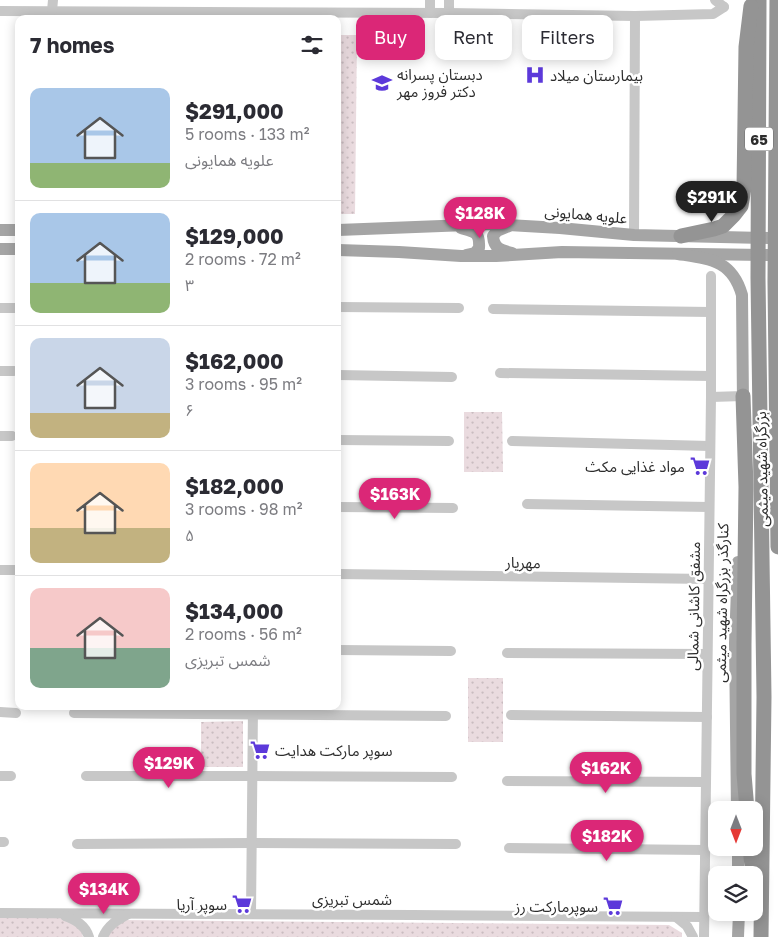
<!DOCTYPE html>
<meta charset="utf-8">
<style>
:root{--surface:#fff;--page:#f7f7f7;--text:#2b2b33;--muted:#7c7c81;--line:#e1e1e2;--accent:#db2777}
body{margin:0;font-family:"Golos Text","Noto Sans Arabic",sans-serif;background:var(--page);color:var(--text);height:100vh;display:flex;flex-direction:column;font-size:19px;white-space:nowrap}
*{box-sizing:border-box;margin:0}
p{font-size:16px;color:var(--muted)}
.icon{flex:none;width:28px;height:28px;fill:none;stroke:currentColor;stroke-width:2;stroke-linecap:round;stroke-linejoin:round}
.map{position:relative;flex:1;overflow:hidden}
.sheet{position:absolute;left:15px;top:15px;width:326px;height:695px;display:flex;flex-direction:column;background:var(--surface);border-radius:10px;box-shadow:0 2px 12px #0003}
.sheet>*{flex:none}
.guide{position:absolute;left:356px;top:15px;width:346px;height:45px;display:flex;gap:10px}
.needle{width:32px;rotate:180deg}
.fabs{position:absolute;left:708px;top:801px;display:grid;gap:10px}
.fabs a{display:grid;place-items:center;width:55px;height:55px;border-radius:10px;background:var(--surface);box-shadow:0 2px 12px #0003;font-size:25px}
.price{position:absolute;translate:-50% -42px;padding:0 11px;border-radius:18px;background:var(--accent);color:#fff;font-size:16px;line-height:32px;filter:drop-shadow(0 1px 2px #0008)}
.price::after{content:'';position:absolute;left:50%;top:30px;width:15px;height:11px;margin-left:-8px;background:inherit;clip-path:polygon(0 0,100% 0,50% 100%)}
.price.active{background:#222;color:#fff}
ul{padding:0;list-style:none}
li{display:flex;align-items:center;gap:15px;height:125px;padding:0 15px}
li+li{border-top:1px solid var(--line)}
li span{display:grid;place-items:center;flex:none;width:140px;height:100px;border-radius:10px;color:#555}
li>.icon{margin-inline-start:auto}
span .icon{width:60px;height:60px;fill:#fffc;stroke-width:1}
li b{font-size:21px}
h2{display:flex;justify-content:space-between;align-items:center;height:60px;padding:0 15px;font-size:21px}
.tag{padding:0 18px;border-radius:10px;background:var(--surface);box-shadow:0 2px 12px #0003;font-size:18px;line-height:45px}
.tag.active{background:var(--accent);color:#fff}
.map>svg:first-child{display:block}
</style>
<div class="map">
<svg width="778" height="937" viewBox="0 0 778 937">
<defs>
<pattern id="park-dots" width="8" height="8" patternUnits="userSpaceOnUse" patternTransform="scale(1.25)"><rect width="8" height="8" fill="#eadbdf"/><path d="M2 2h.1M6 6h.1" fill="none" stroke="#c9bcc0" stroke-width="1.8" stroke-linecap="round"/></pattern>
</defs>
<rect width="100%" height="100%" fill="#fff"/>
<g fill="url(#park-dots)">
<polygon points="338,35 357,35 355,214 338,214"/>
<polygon points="464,412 502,412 503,472 464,472"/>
<rect x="468" y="678" width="35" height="64"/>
<polygon points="243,721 243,767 201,767 201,722"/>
<polygon points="0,916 53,916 67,920 80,926 83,937 0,937"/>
<polygon points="120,920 669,925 682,933 682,937 107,937"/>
</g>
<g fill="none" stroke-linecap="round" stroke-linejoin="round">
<g stroke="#c7c7c7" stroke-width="10">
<polyline points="430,0 430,13"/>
<polyline points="715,0 724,7"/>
<polyline points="0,11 449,13 635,16 713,14 724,7"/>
<polyline points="52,11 53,0"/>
<polyline points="449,13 449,0"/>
<polyline points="634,235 635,16"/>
<polyline points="338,307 459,308"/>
<polyline points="0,308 19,308"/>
<polyline points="493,309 711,312"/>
<polyline points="0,371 14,371"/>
<polyline points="500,373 711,376"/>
<polyline points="338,375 452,377"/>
<polyline points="711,397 743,396"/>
<polyline points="0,436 12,436"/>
<polyline points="338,440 449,441"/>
<polyline points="512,441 710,446"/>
<polyline points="527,504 709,507"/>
<polyline points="338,507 453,508"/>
<polyline points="0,570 19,570"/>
<polyline points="338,574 708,579"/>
<polyline points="338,650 451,651"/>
<polyline points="507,653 707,654"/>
<polyline points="0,712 16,713"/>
<polyline points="74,713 446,716"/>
<polyline points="511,715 707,717"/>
<polyline points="0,776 11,776"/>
<polyline points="86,776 252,776 452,777"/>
<polyline points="507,781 706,782"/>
<polyline points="0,842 4,842"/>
<polyline points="77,844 252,843 456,844"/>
<polyline points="509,848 705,850"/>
<polyline points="0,913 412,915 704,917"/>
<polyline points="251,914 253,706"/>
<path d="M65 916C76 920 85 925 89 937"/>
<polyline points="676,917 687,926 693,937"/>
<path d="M103 937C108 925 117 920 128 914"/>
<polyline points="704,937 711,397 711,276"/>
</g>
<g stroke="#a5a5a5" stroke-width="12">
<path d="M509 226 497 231 493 236C494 249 501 250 512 253"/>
<path d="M461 228C475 232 480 232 479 248L475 253 466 255"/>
<polyline points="0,230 19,230"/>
<polyline points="338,230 493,224 560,228 634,235 768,238"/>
<polyline points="0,249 19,249"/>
<polyline points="338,250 399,252 461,256 496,256 562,252 768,255"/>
<path d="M678 254C710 259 732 260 742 295L743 404"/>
<polyline points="737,810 735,643 738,562"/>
<polyline points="738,848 738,875"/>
<polyline points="738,937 739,912"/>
</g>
<g stroke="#949494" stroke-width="15">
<polyline points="759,0 758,278 764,697 761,937"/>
<polyline points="777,0 775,282 778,547"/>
<polyline points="681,236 714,229 723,226 734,215 741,206 744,188 746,47 751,6"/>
<polyline points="743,396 746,487 744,644 744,774 747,810"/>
<polyline points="750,848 753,875"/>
</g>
</g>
<defs>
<symbol id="hospital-bare" viewBox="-9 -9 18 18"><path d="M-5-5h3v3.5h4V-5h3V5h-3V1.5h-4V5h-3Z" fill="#5c39da" stroke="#fff" stroke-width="2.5" paint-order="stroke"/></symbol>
<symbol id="school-bare" viewBox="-9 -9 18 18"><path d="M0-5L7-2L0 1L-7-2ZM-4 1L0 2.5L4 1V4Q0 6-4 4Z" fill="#5c39da" stroke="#fff" stroke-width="2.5" paint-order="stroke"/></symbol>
<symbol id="supermarket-bare" viewBox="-9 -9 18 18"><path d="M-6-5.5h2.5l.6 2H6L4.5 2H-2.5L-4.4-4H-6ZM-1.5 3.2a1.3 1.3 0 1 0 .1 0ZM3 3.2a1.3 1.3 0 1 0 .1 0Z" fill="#5c39da" stroke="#fff" stroke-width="2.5" paint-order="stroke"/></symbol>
</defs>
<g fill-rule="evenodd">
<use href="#hospital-bare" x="521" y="61" width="28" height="28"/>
<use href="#school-bare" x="368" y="69" width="28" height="28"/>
<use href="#supermarket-bare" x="686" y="452" width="28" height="28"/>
<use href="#supermarket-bare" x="246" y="736" width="28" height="28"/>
<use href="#supermarket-bare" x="228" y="890" width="28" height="28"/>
<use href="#supermarket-bare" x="599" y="892" width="28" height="28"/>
</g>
<g text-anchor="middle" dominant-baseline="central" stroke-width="5" stroke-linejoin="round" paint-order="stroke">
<rect fill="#fff" stroke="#6c6c6c" stroke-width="1" x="745" y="127.5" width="28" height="23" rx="4"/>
<g font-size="14" font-weight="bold" fill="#2d2d2d">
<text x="759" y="139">65</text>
</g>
<g font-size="15" fill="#2d2d2d" stroke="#fff" text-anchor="start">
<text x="397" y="74">دبستان پسرانه<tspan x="397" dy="17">دکتر فروز مهر</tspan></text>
<text x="550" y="75">بیمارستان میلاد</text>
<text x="685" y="466" text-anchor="end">مواد غذایی مکث</text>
<text x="275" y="750">سوپر مارکت هدایت</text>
<text x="227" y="904" text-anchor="end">سوپر آریا</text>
<text x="598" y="906" text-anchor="end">سوپرمارکت رز</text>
</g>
<g font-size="15" fill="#2d2d2d" stroke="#fff">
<text transform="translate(586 214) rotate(5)">علویه همایونی</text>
<text transform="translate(761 469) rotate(-91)">بزرگراه شهید میثمی</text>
<text transform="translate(523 562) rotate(1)">مهریار</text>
<text transform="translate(721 603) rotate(-89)">کنارگذر بزرگراه شهید میثمی</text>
<text transform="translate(693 606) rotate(-89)">مشفق کاشانی شمالی</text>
<text x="352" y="899">شمس تبریزی</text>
</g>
</g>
</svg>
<div class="fabs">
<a><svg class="needle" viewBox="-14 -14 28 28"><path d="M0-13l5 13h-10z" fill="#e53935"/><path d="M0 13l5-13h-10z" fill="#7c7c81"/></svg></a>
<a><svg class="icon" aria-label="layers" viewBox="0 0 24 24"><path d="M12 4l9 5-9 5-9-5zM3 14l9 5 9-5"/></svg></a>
</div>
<b class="price active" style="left:712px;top:223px">$291K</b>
<b class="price" style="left:480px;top:239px">$128K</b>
<b class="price" style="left:395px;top:520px">$163K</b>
<b class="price" style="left:169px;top:789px">$129K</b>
<b class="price" style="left:606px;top:794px">$162K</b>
<b class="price" style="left:607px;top:862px">$182K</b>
<b class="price" style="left:104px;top:915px">$134K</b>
<div class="guide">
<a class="tag active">Buy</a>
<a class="tag">Rent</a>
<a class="tag">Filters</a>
</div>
<section class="sheet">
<h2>7 homes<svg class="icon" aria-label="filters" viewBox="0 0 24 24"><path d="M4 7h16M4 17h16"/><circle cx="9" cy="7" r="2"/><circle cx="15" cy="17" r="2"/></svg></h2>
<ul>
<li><span style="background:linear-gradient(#a9c7e8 75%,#8fb573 0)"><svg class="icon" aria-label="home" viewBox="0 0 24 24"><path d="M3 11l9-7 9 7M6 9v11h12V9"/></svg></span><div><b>$291,000</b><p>5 rooms · 133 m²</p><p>علویه همایونی</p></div></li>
<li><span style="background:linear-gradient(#a9c7e8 70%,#8fb573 0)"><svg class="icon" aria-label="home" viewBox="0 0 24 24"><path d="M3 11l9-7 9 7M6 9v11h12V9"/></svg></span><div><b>$129,000</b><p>2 rooms · 72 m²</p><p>۳</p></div></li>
<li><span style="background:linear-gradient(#c9d6e8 75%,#c2b280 0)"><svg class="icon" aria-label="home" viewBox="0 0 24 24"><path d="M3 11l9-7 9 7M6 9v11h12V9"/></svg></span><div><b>$162,000</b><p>3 rooms · 95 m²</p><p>۶</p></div></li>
<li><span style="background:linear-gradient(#ffd9b3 65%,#c2b280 0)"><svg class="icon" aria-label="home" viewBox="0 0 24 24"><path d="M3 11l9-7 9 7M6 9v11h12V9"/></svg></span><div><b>$182,000</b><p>3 rooms · 98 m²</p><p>۵</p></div></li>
<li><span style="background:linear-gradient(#f6c9c9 60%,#7fa58c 0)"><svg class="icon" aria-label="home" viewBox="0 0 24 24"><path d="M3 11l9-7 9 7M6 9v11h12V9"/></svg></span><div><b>$134,000</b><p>2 rooms · 56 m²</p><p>شمس تبریزی</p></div></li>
</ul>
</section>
</div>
